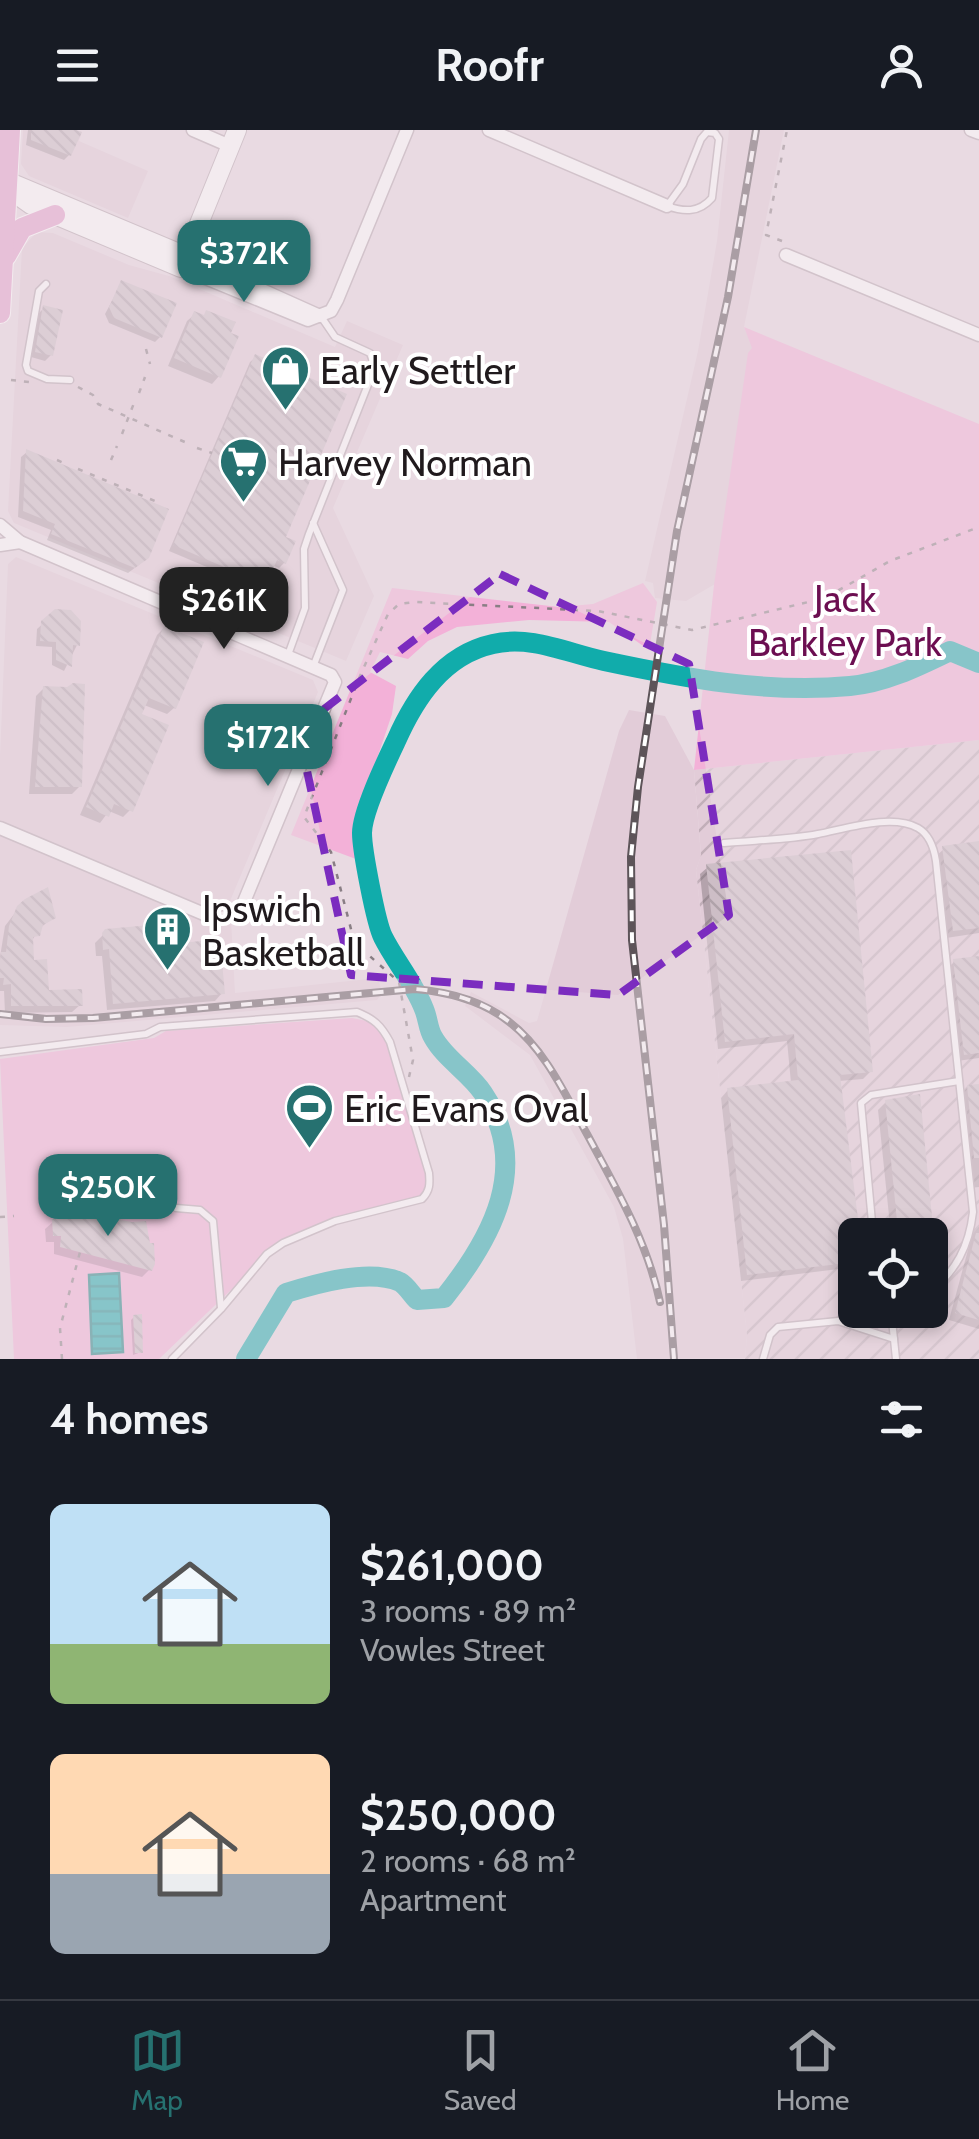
<!DOCTYPE html>
<meta charset="utf-8">
<style>
:root{--surface:#171b24;--page:#20242c;--text:#f1f3f6;--muted:#9ea1a6;--line:#363941;--accent:#267170}
body{margin:0;font-family:Cabin,sans-serif;background:var(--page);color:var(--text);height:100vh;display:flex;flex-direction:column;font-size:38px;white-space:nowrap}
*{box-sizing:border-box;margin:0}
p{font-size:32px;color:var(--muted)}
.icon{flex:none;width:55px;height:55px;fill:none;stroke:currentColor;stroke-width:2;stroke-linecap:round;stroke-linejoin:round}
.map{position:relative;height:1229px;overflow:hidden}
.sheet{display:flex;flex-direction:column;background:var(--surface);flex:1}
.sheet>*{flex:none}
.buttons{position:absolute;left:838px;top:1088px;display:grid;gap:20px}
.buttons a{display:grid;place-items:center;width:110px;height:110px;border-radius:15px;background:var(--surface);box-shadow:0 5px 15px #0003;font-size:50px}
.price{position:absolute;translate:-50% -85px;padding:0 22px;border-radius:20px;background:var(--accent);color:#fff;font-size:32px;line-height:65px;filter:drop-shadow(0 2px 5px #0008)}
.price::after{content:'';position:absolute;left:50%;top:60px;width:30px;height:22px;margin-left:-15px;background:inherit;clip-path:polygon(0 0,100% 0,50% 100%)}
.price.selected{background:#222;color:#fff}
ul{padding:0;list-style:none}
li{display:flex;align-items:center;gap:30px;height:250px;padding:0 50px}
li span{display:grid;place-items:center;flex:none;width:280px;height:200px;border-radius:15px;color:#555}
li>.icon{margin-inline-start:auto}
span .icon{width:120px;height:120px;fill:#fffc;stroke-width:1}
li b{font-size:42px}
h2{display:flex;justify-content:space-between;align-items:center;height:120px;padding:0 50px;font-size:42px}
header{display:flex;justify-content:space-between;align-items:center;height:130px;padding:0 50px;background:var(--surface);font-size:45px;font-weight:800}
.dock{display:flex;justify-content:space-around;align-items:center;height:140px;border-top:2px solid var(--line);background:var(--surface);font-size:28px;color:var(--muted)}
.dock a{display:grid;justify-items:center;gap:5px}
.dock .selected{color:var(--accent)}
.map>svg:first-child{display:block}
</style>
<header><svg class="icon" aria-label="menu" viewBox="0 0 24 24"><path d="M4 6h16M4 12h16M4 18h16"/></svg>Roofr<svg class="icon" aria-label="person" viewBox="0 0 24 24"><circle cx="12" cy="8" r="4"/><path d="M4 21q1-7 8-7t8 7"/></svg></header>
<div class="map">
<svg width="979" height="1229" viewBox="0 0 979 1229">
<defs>
<pattern id="industrial-furrows" width="10" height="10" patternUnits="userSpaceOnUse" patternTransform="scale(2.5)"><rect width="10" height="10" fill="#e2ccd8"/><path d="M-1 1l2-2M0 10L10 0M9 11l2-2" fill="none" stroke="#c2afb9"/></pattern>
<pattern id="water-rules" width="6" height="5" patternUnits="userSpaceOnUse" patternTransform="scale(2.5)"><rect width="6" height="5" fill="#11acab"/><path d="M0 2.5h6" fill="none" stroke="#108b8b"/></pattern>
<pattern id="building-back-hatch" width="6" height="6" patternUnits="userSpaceOnUse" patternTransform="scale(2.5)"><rect width="6" height="6" fill="#cdbec6"/><path d="M-1 5l2 2M0 0l6 6M5-1l2 2" fill="none" stroke="#b0a3aa"/></pattern>
</defs>
<rect width="100%" height="100%" fill="#e9dae2"/>
<g fill="#e2ccd8">
<polygon points="23,0 76,0 82,2 79,11 148,41 128,88 29,46 21,34"/>
<polygon points="729,0 784,0 744,197 753,218 715,454 686,471 655,468 653,453 645,451 698,221 717,111"/>
<polygon points="37,102 53,103 129,135 169,146 335,217 347,191 403,215 333,378 374,466 346,531 14,393 8,381 22,118"/>
<polygon points="16,427 313,550 318,562 230,771 235,863 378,848 382,863 377,870 67,897 0,895 0,626 8,434"/>
<polygon points="629,580 665,586 694,640 701,726 696,740 747,1205 745,1228 637,1229 623,1109 614,1077 530,925 465,876 471,862 529,893 537,891 619,601"/>
</g>
<path fill="url(#industrial-furrows)" fill-rule="evenodd" d="M979 610V1229H745L747 1205 696 740 701 725 694 640ZM855 1105H930V1180H855Z"/>
<g fill="#f3b1d8">
<polygon points="744,197 979,294 979,610 694,640 714,455 748,223 752,218"/>
<polygon points="643,453 657,472 649,520 609,492 529,490 457,497 428,511 408,529 380,522 370,542 396,556 392,584 356,691 356,729 291,705 392,458 559,477 593,474"/>
<polygon points="352,888 372,892 384,906 427,1046 427,1059 421,1067 281,1112 159,1229 14,1229 0,929 154,908 166,901"/>
</g>
<polygon fill="url(#water-rules)" stroke="#168080" stroke-width="2.5" points="119,1143 123,1222 92,1224 89,1145"/>
<g fill="#0003">
<polygon points="28,0 70,0 69,25 64,30 26,15"/>
<polygon points="122,152 160,207 155,212 109,193 105,184"/>
<polygon points="44,178 51,225 45,231 31,227 39,183"/>
<polygon points="195,184 219,246 212,254 168,236 187,191"/>
<polygon points="256,227 284,433 279,438 272,435 259,459 169,421 250,232"/>
<polygon points="27,322 140,434 128,443 47,410 51,400 18,387 21,327"/>
<polygon points="56,482 77,515 64,541 52,535 52,517 36,516 37,499"/>
<polygon points="164,498 174,578 167,584 144,575 139,586 130,680 123,687 109,681 100,693 80,685 157,505"/>
<polygon points="44,558 68,560 80,656 72,664 29,664 36,566"/>
<polygon points="979,714 979,803 946,808 936,726 944,719"/>
<polygon points="708,737 871,941 863,949 839,951 858,1105 855,1105 855,1137 741,1151 721,968 728,960 791,953 787,911 718,919 700,744"/>
<polygon points="18,779 54,787 40,798 31,812 32,833 46,863 80,875 72,882 5,883 4,861 0,861 0,827 5,796"/>
<polygon points="106,802 222,863 215,871 107,880 102,826 96,826 95,813"/>
<polygon points="979,829 979,928 957,931 947,839 954,832"/>
<polygon points="979,956 979,1057 970,1058 960,965 968,957"/>
<polygon points="886,972 931,1096 923,1104 891,1105 878,980"/>
<polygon points="53,1092 119,1092 150,1139 142,1147 54,1124 54,1112 46,1112 45,1099"/>
<polygon points="979,1097 979,1199 949,1190 972,1105"/>
<polygon points="134,1187 141,1222 133,1225 131,1190"/>
</g>
<g fill="none" stroke-linecap="round" stroke-linejoin="round">
<path stroke="#11acab" stroke-width="20" d="M246 1229 286 1163C315 1154 369 1138 400 1152 406 1155 412 1165 417 1170L444 1168C492 1108 532 1036 483 963 470 943 445 929 433 907 428 899 428 888 424 879 414 853 395 831 383 807 376 793 362 720 362 703 362 682 386 632 396 611 415 568 443 525 493 514 531 505 567 523 604 531 684 548 768 564 850 556 885 553 919 536 950 521L979 533"/>
</g>
<g fill="url(#building-back-hatch)">
<polygon points="31,0 76,0 82,2 71,26 31,10"/>
<polygon points="121,150 177,173 162,208 114,188 109,177"/>
<polygon points="43,175 63,180 53,226 35,222"/>
<polygon points="206,180 236,192 231,203 239,206 221,248 174,228 194,181 204,185"/>
<polygon points="255,224 347,264 286,407 296,411 286,434 277,430 266,455 173,415"/>
<polygon points="26,319 169,379 149,428 135,438 51,404 55,394 23,381"/>
<polygon points="55,479 71,480 81,491 80,516 73,515 72,537 56,530 56,512 40,511 41,491"/>
<polygon points="164,496 204,512 176,579 149,568 142,584 169,595 133,682 114,674 109,687 86,677"/>
<polygon points="73,553 85,554 82,657 35,657 43,556 67,557"/>
<polygon points="979,711 979,798 953,801 942,716"/>
<polygon points="851,720 873,942 840,945 860,1105 855,1105 855,1132 747,1145 727,958 798,950 794,904 725,912 706,734"/>
<polygon points="48,757 56,788 43,795 40,806 33,807 34,830 47,829 49,860 82,859 83,876 11,876 11,854 3,855 4,848 0,848 0,830 1,822 6,822 9,796 17,776 25,769"/>
<polygon points="151,795 191,812 220,809 225,864 113,874 109,819 103,820 102,803 105,799"/>
<polygon points="979,826 979,923 964,925 953,829"/>
<polygon points="979,954 979,1028 974,1028 967,955"/>
<polygon points="920,964 933,1097 898,1101 885,970"/>
<polygon points="121,1086 121,1090 132,1092 146,1091 150,1113 154,1113 155,1134 152,1141 60,1117 61,1106 53,1106 52,1089"/>
<polygon points="976,1103 979,1103 979,1190 955,1183"/>
<polygon points="142,1184 143,1223 135,1223 133,1185"/>
</g>
<g fill="none" stroke-linecap="round" stroke-linejoin="round">
<defs>
<g id="lane">
<path d="M707 2 715 3 719 9 712 68C699 83 684 82 667 76L683 54 701 9Z"/>
<polyline points="46,154 39,161 26,235 28,241 47,249 70,250"/>
<polyline points="288,525 305,478 304,419 309,404 375,237 370,223 335,207 322,188"/>
<polyline points="313,537 343,460 313,393"/>
<path d="M724 713C755 710 787 710 818 704 845 699 892 683 918 698 930 705 934 718 936 731L973 1082C969 1117 956 1140 930 1163"/>
<path d="M0 922 146 904 160 897 357 882C374 889 381 895 390 912L429 1043C430 1054 430 1061 422 1069L335 1091 283 1113 267 1124 221 1179 172 1229"/>
<polyline points="176,1078 200,1080 213,1091 221,1178"/>
<polyline points="878,1105 872,1092 861,973 871,965 959,951"/>
<polyline points="891,1180 896,1229"/>
<polyline points="893,1193 909,1180"/>
<polyline points="763,1229 770,1205 778,1197 838,1191 894,1209"/>
</g>
<g id="street">
<polyline points="193,0 230,16"/>
<polyline points="489,0 667,76"/>
<polyline points="971,0 979,3"/>
<polyline points="786,125 979,205"/>
<polyline points="186,126 320,186"/>
<polyline points="181,138 308,190 331,181 337,170 407,0"/>
<path d="M0 395 20 412 331 545 335 552 241 779C228 790 219 789 204 784L0 698"/>
<polyline points="0,415 20,412"/>
</g>
<g id="secondary">
<polyline points="5,50 186,126"/>
<polyline points="0,53 31,75 181,138 237,0"/>
</g>
<g id="primary">
<polyline points="6,126 22,98 55,85"/>
<polyline points="0,183 10,0"/>
</g>
</defs>
<use href="#lane" stroke="#b6a7af" stroke-width="9"/>
<use href="#street" stroke="#b6a7af" stroke-width="15"/>
<use href="#secondary" stroke="#b6a7af" stroke-width="20"/>
<use href="#primary" stroke="#fff" stroke-width="22"/>
<g stroke="#897e84" stroke-width="2.5" stroke-dasharray="5 8" stroke-linecap="butt">
<polyline points="782,111 766,105 787,0"/>
<polyline points="146,219 150,234"/>
<polyline points="11,250 29,252"/>
<polyline points="78,257 93,265 98,274 187,313"/>
<polyline points="139,263 145,247"/>
<polyline points="122,304 134,273"/>
<polyline points="197,318 212,323"/>
<polyline points="57,330 66,334"/>
<polyline points="111,330 117,316"/>
<polyline points="78,339 162,374"/>
<polyline points="401,852 420,852"/>
<polyline points="409,947 413,930 399,852 364,821 352,803 331,722 304,687 360,546 388,484 399,474 415,472 598,481 692,500 825,468 890,431 979,397"/>
<polyline points="0,1087 14,1086"/>
<polyline points="62,1229 60,1198 80,1122"/>
</g>
<use href="#lane" stroke="#fff" stroke-width="6"/>
<use href="#street" stroke="#fff" stroke-width="12"/>
<use href="#secondary" stroke="#fff" stroke-width="18"/>
<use href="#primary" stroke="#e59fcc" stroke-width="20"/>
<defs>
<g id="rail">
<path d="M0 884 46 889 93 888 415 859C449 862 481 870 508 891 545 919 565 964 587 1004 616 1058 647 1111 660 1172"/>
<polyline points="674,1229 664,1095 632,810 631,727 638,657 677,401 728,167 756,0"/>
</g>
</defs>
<use href="#rail" stroke="#5d5459" stroke-width="8"/>
<use href="#rail" stroke="#fff" stroke-width="4" stroke-dasharray="11" stroke-linecap="butt"/>
</g>
<path d="M0 0H979V1229H0ZM500 444 689 534 729 785 618 865 351 845 298 599Z" fill="#e9dae2" fill-opacity=".55" fill-rule="evenodd"/>
<path fill="none" stroke="#7b2cbf" stroke-width="8" stroke-dasharray="20 12" stroke-linejoin="round" d="M500 444 689 534 729 785 618 865 351 845 298 599Z"/>
<defs>
<symbol id="shop-pin" viewBox="-11 -11 22 30"><path d="M0 17L-7.5 6A9.5 9.5 0 1 1 7.5 6Z" fill="#267170" stroke="#fff"/><path d="M-5-2.5h2.3a2.7 3.5 0 0 1 5.4 0H5L5.5 6h-11ZM-1.5-2.5h3a1.5 2.3 0 0 0-3 0Z" fill="#fff"/></symbol>
<symbol id="supermarket-pin" viewBox="-11 -11 22 30"><path d="M0 17L-7.5 6A9.5 9.5 0 1 1 7.5 6Z" fill="#267170" stroke="#fff"/><path d="M-6-5.5h2.5l.6 2H6L4.5 2H-2.5L-4.4-4H-6ZM-1.5 3.2a1.3 1.3 0 1 0 .1 0ZM3 3.2a1.3 1.3 0 1 0 .1 0Z" fill="#fff"/></symbol>
<symbol id="building-pin" viewBox="-11 -11 22 30"><path d="M0 17L-7.5 6A9.5 9.5 0 1 1 7.5 6Z" fill="#267170" stroke="#fff"/><path d="M-4-6H4V6H1V3H-1V6H-4ZM-2.5-4.3h1.7v1.8h-1.7ZM.8-4.3h1.7v1.8H.8ZM-2.5-1h1.7V.8h-1.7ZM.8-1h1.7V.8H.8Z" fill="#fff"/></symbol>
<symbol id="stadium-pin" viewBox="-11 -11 22 30"><path d="M0 17L-7.5 6A9.5 9.5 0 1 1 7.5 6Z" fill="#267170" stroke="#fff"/><path d="M0-5a6.5 5 0 1 0 0 10a6.5 5 0 1 0 0-10ZM-3.5-1.8h7v3.6h-7Z" fill="#fff"/></symbol>
</defs>
<g fill-rule="evenodd">
<use href="#shop-pin" x="258" y="212" width="55" height="75"/>
<use href="#supermarket-pin" x="216" y="304" width="55" height="75"/>
<use href="#building-pin" x="140" y="772" width="55" height="75"/>
<use href="#stadium-pin" x="282" y="950" width="55" height="75"/>
</g>
<g text-anchor="middle" dominant-baseline="central" stroke-width="8" stroke-linejoin="round" paint-order="stroke">
<g font-size="38" fill="#201a1d" stroke="#fff" text-anchor="start">
<text x="320" y="240">Early Settler</text>
<text x="278" y="332">Harvey Norman</text>
<text x="202" y="778">Ipswich<tspan x="202" dy="44">Basketball</tspan></text>
<text x="344" y="978">Eric Evans Oval</text>
</g>
<g font-size="38" fill="#6c0e51" stroke="#fff">
<text x="845" y="468">Jack<tspan x="845" dy="44">Barkley Park</tspan></text>
</g>
</g>
</svg>
<div class="buttons">
<a><svg class="icon" aria-label="locate" viewBox="0 0 24 24"><circle cx="12" cy="12" r="6"/><path d="M12 2v4M12 18v4M2 12h4M18 12h4"/></svg></a>
</div>
<b class="price" style="left:244px;top:175px">$372K</b>
<b class="price selected" style="left:224px;top:522px">$261K</b>
<b class="price" style="left:268px;top:659px">$172K</b>
<b class="price" style="left:108px;top:1109px">$250K</b>
</div>
<section class="sheet">
<h2>4 homes<svg class="icon" aria-label="filters" viewBox="0 0 24 24"><path d="M4 7h16M4 17h16"/><circle cx="9" cy="7" r="2"/><circle cx="15" cy="17" r="2"/></svg></h2>
<ul>
<li><span style="background:linear-gradient(#bfe0f5 70%,#8fb573 0)"><svg class="icon" aria-label="home" viewBox="0 0 24 24"><path d="M3 11l9-7 9 7M6 9v11h12V9"/></svg></span><div><b>$261,000</b><p>3 rooms · 89 m²</p><p>Vowles Street</p></div></li>
<li><span style="background:linear-gradient(#ffd9b3 60%,#9aa5b1 0)"><svg class="icon" aria-label="home" viewBox="0 0 24 24"><path d="M3 11l9-7 9 7M6 9v11h12V9"/></svg></span><div><b>$250,000</b><p>2 rooms · 68 m²</p><p>Apartment</p></div></li>
</ul>
</section>
<nav class="dock">
<a class="selected"><svg class="icon" aria-label="map" viewBox="0 0 24 24"><path d="M3 6l6-2 6 2 6-2v14l-6 2-6-2-6 2zM9 4v14M15 6v14"/></svg>Map</a>
<a><svg class="icon" aria-label="saved" viewBox="0 0 24 24"><path d="M7 4h10v16l-5-4-5 4z"/></svg>Saved</a>
<a><svg class="icon" aria-label="home" viewBox="0 0 24 24"><path d="M3 11l9-7 9 7M6 9v11h12V9"/></svg>Home</a>
</nav>
